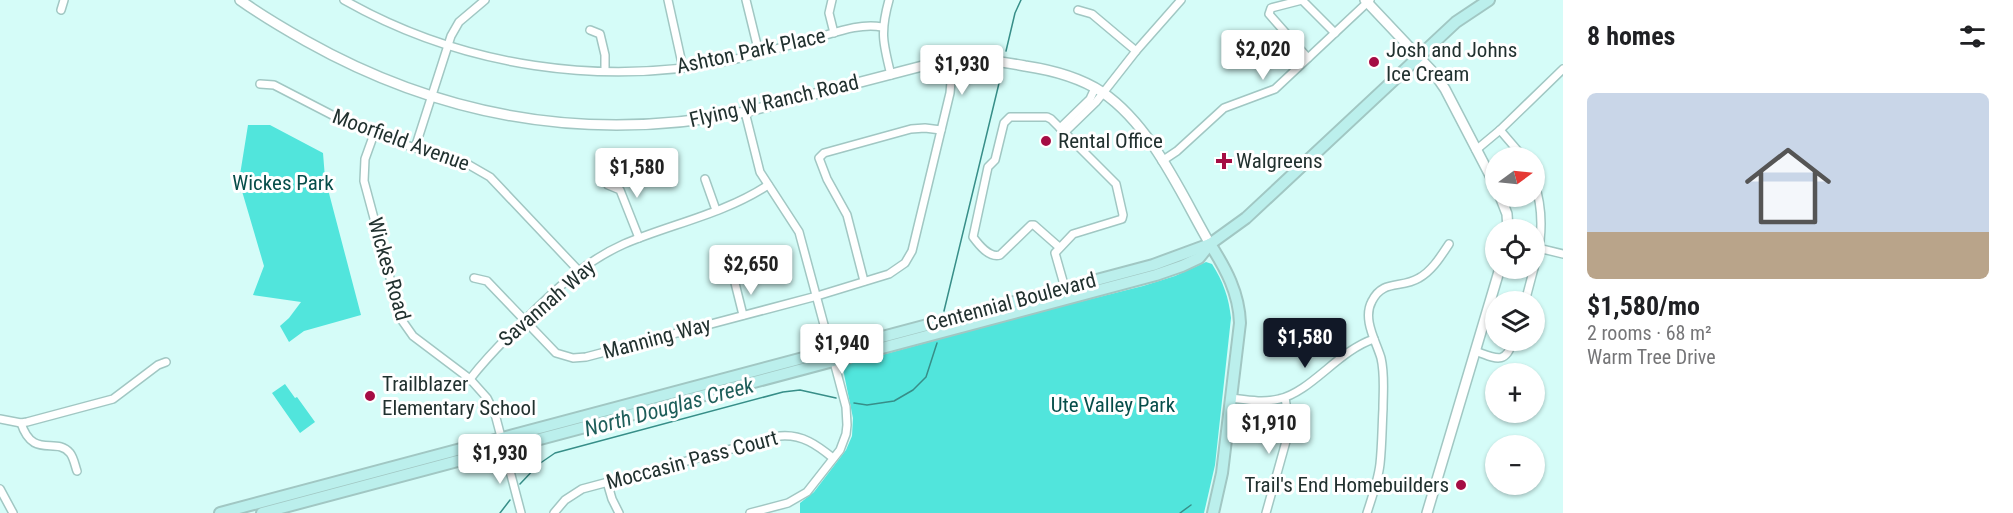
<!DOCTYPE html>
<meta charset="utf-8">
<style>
:root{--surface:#fff;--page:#f2f2f2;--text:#202124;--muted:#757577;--line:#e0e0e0;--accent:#111827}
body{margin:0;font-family:"Roboto Condensed",sans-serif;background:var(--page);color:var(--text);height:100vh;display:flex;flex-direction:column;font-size:22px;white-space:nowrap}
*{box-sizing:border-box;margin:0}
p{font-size:20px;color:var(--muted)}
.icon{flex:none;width:33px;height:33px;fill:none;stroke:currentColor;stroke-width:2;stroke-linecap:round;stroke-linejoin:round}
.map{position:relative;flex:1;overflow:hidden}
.panel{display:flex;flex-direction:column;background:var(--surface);width:450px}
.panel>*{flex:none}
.needle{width:39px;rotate:75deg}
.buttons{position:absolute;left:1485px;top:147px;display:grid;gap:12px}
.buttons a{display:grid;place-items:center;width:60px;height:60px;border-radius:50%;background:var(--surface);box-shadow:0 2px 4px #0004;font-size:30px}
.price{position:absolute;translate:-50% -51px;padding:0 14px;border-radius:6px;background:#fff;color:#222;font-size:20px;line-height:39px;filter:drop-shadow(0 2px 3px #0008)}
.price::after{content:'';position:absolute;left:50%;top:36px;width:18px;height:14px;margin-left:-9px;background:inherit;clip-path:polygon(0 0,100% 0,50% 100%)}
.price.active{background:var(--accent);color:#fff}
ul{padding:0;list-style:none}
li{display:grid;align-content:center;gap:12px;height:318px;padding:0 24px}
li+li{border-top:2px solid var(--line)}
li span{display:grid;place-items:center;height:186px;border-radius:9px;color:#555}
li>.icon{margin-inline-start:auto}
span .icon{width:108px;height:108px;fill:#fffc;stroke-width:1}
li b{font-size:26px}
h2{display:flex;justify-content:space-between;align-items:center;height:72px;padding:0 24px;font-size:26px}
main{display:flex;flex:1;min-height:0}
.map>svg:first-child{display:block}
</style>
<main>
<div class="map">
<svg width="1563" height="513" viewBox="0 0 1563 513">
<rect width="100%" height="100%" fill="#d5fcf8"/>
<g fill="#51e5dc">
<polygon points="248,125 270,125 323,153 325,178 361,315 304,331 289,342 280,326 289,318 301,302 253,295 264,266 239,181"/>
<path d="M1206 262 1212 264C1223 281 1229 298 1231 318L1215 465 1204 513H800V503L814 492 846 450 852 436 853 418 843 369 845 365 1043 311 1143 286 1175 276Z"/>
<polygon points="285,384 295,398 297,397 315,422 300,433 272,393"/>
</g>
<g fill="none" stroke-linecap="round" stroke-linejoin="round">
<g stroke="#378e88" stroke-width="1.5">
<polyline points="1006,51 1015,13 1021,0"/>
<polyline points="944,311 1001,75"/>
<polyline points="854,403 867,405 894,401 913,390 926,377 937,343"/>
<polyline points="520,484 539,464 555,453 783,392 800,390 836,398"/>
<polyline points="500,513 510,500"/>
<polyline points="1180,513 1191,505"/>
</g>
<defs>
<g id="minor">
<path d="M344 0C462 67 604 88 736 59 763 53 789 45 816 38 837 32 860 23 882 27"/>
<polyline points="668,0 683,68"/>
<polyline points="746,0 759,53"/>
<polyline points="832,0 829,13 834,33"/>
<path d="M889 0C880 32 883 43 891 75"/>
<polyline points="61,10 64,0"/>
<polyline points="1078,10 1092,14 1136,51"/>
<polyline points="590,30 600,34 605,55 605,71"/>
<polyline points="1308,58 1269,14 1271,8 1302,0 1335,33"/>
<polyline points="260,84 274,85 334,116 374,134 415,148 464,162 490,177 578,270"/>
<polyline points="745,112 760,172 799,232 837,373 846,407 847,425 846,434 840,450 807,492 788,503 750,513"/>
<polyline points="1060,128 1090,99 1095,88"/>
<polyline points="1500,130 1524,158"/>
<polyline points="1065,132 1096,102 1136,51 1181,0"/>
<polyline points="374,134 365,159 364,181 401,319 413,336 470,379 487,398 495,414 521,513"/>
<polyline points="415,148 451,36 459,22 485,0"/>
<polyline points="1476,150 1500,130 1563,69"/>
<polyline points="1162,161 1177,151 1224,108 1275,89 1370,0"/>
<polyline points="705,179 716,210"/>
<path d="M1534 181C1544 211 1543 239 1534 268"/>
<polyline points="608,185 620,190 639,238"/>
<path d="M1059 247 1034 225H1031L1000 255C989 258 979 245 973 237L988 167 995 160 1004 123 1010 117H1047L1051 119 1116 184 1123 215 1122 219 1073 234 1055 253 1065 288"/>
<polyline points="1534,247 1563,254"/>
<polyline points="474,278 487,281 556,353 573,358 586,357 817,296 889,274 905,263 912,251 950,93 951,82 947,61"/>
<polyline points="864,281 847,215 827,179 819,158 824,153 911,129 925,128 941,130"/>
<polyline points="735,283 743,315"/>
<polyline points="1525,302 1534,268"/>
<path d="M1475 351C1495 358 1506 366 1513 340"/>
<path d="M470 379C488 356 508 336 529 316 558 287 586 261 624 244 671 224 724 214 768 185"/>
<path d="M1231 398C1247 400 1263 403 1279 399 1311 392 1339 350 1374 339"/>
<polyline points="0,419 21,423 27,422 113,399 158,365 166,362"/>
<path d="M21 423C33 460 56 436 70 453 74 458 75 466 77 471"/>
<polyline points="607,482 612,499 619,513"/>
<polyline points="0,489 13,513"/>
<path d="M554 513 565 500 582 489 780 436C802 434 817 445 833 458"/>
<polyline points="1266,513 1290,427 1285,398"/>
<path d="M1367 513C1372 497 1378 481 1380 464 1382 446 1382 427 1383 409 1383 392 1385 375 1381 358 1376 341 1362 319 1372 301 1383 279 1401 289 1419 278 1432 271 1441 256 1449 244"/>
</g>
<g id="tertiary">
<path d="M240 0C261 15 283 28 306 41 443 118 590 143 745 112L934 63C965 57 994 60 1025 66 1052 70 1079 77 1102 92 1152 126 1181 194 1210 244"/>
<polyline points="1365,0 1434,73 1445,89 1496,187"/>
<polyline points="1500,196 1507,214 1508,230"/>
<polyline points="1427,513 1500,268"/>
</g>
<g id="secondary">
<path d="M1210 244C1226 269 1239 293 1240 323L1222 473 1213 513"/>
<polyline points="220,513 1153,265 1210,244"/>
<polyline points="262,513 1156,275 1182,266 1199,258 1210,244 1246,218 1456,22 1489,0"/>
</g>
</defs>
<use href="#minor" stroke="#a1c7c3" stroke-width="10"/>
<use href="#tertiary" stroke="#a1c7c3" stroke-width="12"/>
<use href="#secondary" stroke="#a1c7c3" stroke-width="14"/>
<use href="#minor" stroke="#fff" stroke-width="7"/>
<use href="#tertiary" stroke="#fff" stroke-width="9"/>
<use href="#secondary" stroke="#bbefec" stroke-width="10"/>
</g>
<g fill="#a50d44" stroke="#fff" stroke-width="2">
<circle cx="1374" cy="62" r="6"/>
<circle cx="1046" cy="141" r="6"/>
<path d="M1221 152h6v6h6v6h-6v6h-6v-6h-6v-6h6z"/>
<circle cx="370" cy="396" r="6"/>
<circle cx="1461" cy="485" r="6"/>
</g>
<g text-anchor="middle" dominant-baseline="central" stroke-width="6" stroke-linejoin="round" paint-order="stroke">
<g font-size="21" fill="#21312f" stroke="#fff" text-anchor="start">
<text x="1386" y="50">Josh and Johns<tspan x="1386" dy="24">Ice Cream</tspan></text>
<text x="1058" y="141">Rental Office</text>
<text x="1236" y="161">Walgreens</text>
<text x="382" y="384">Trailblazer<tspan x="382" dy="24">Elementary School</tspan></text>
<text x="1449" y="485" text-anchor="end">Trail's End Homebuilders</text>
</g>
<g font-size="21" fill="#21312f" stroke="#fff">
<text transform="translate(751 51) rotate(-12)">Ashton Park Place</text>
<text transform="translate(774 101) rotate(-13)">Flying W Ranch Road</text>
<text transform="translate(401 140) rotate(20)">Moorfield Avenue</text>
<text transform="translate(389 269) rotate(74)">Wickes Road</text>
<text transform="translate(1011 302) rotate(-15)">Centennial Boulevard</text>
<text transform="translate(547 303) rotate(-41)">Savannah Way</text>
<text transform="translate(657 338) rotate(-15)">Manning Way</text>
<text transform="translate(692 460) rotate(-15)">Moccasin Pass Court</text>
</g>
<g font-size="21" fill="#064e4a" stroke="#fff">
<text x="283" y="183">Wickes Park</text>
<text x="1113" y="405">Ute Valley Park</text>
</g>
<g font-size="22" font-style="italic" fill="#1e5e5a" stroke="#fff">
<text transform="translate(669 407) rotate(-15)">North Douglas Creek</text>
</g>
</g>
</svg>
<div class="buttons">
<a><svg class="needle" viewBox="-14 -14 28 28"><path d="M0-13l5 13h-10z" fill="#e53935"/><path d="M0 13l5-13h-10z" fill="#757577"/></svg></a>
<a><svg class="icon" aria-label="locate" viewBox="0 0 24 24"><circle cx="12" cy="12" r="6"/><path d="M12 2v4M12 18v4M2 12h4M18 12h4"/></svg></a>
<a><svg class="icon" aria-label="layers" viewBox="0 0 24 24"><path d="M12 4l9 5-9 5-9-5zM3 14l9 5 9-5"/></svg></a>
<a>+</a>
<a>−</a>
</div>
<b class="price" style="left:1263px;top:81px">$2,020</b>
<b class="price" style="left:962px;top:96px">$1,930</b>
<b class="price" style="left:637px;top:199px">$1,580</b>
<b class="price" style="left:751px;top:296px">$2,650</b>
<b class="price active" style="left:1305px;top:369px">$1,580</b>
<b class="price" style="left:842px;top:375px">$1,940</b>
<b class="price" style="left:1269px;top:455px">$1,910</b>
<b class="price" style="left:500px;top:485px">$1,930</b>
</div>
<section class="panel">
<h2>8 homes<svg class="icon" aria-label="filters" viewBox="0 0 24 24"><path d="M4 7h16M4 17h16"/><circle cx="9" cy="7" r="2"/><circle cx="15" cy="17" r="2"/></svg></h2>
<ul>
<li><span style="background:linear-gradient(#c9d6e8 75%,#b9a48a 0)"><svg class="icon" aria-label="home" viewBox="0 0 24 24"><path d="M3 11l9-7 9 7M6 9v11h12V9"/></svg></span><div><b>$1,580/mo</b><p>2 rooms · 68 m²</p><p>Warm Tree Drive</p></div></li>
</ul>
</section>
</main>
